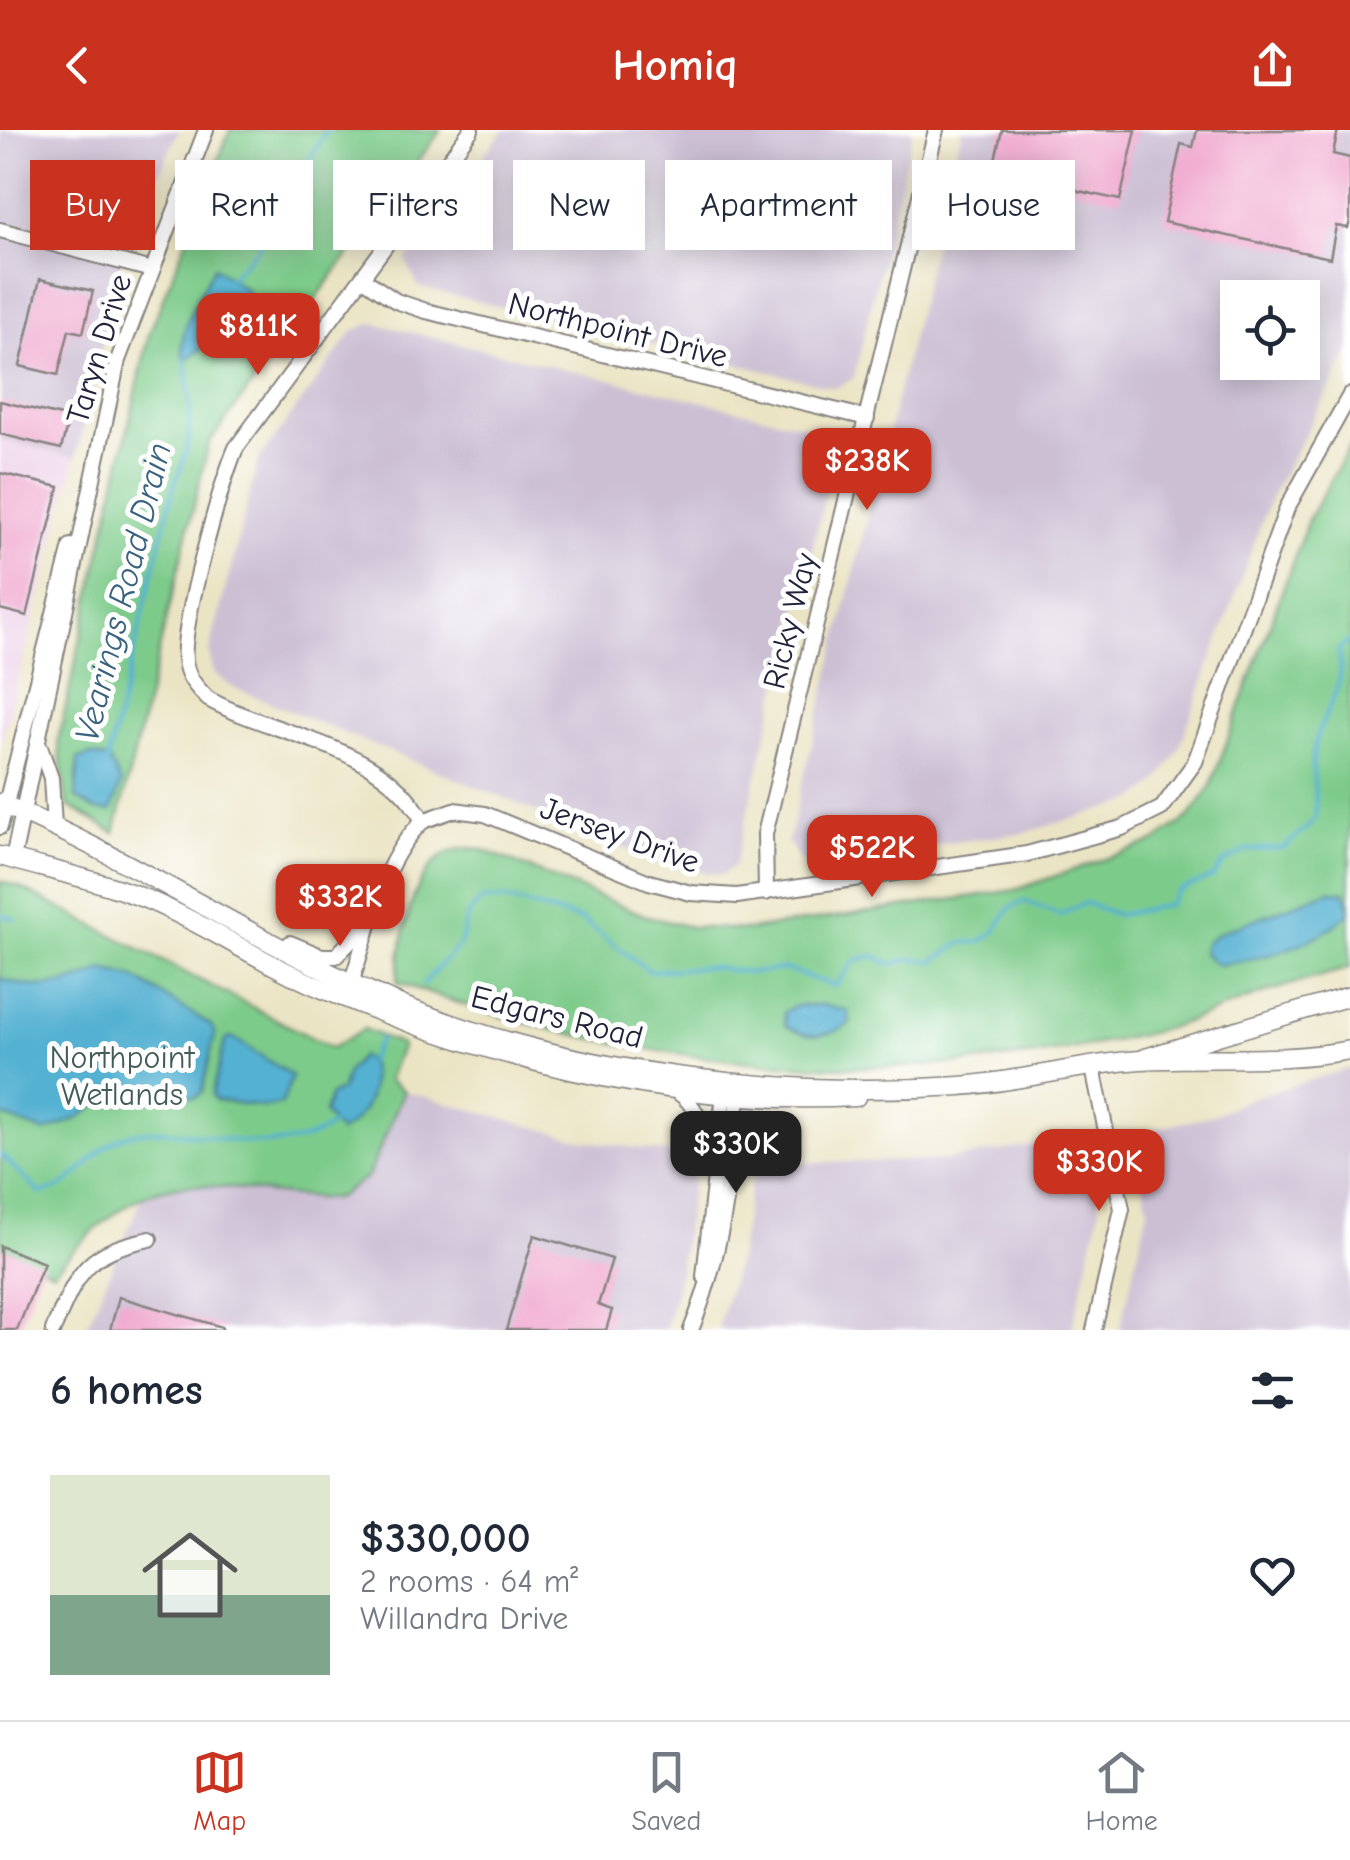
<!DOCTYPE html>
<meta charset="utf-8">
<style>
:root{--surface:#fff;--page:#f6f6f7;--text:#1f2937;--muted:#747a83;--line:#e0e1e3;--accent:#c8321e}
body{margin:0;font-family:"Comic Neue",sans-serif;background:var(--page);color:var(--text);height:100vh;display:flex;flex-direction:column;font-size:38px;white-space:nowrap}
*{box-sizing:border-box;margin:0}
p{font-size:32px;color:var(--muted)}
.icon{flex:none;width:55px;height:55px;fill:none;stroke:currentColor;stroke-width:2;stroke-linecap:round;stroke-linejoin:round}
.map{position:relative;height:1200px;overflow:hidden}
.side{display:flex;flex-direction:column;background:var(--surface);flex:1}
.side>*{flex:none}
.top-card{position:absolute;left:30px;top:30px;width:1290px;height:90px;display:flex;gap:20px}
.controls{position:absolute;left:1220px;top:150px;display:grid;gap:20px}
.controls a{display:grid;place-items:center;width:100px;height:100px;border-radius:0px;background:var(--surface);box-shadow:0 5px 25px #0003;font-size:50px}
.price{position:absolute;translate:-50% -85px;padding:0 22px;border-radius:20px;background:var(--accent);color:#fff;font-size:32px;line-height:65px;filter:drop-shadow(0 2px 5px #0008)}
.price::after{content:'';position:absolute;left:50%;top:60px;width:30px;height:22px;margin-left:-15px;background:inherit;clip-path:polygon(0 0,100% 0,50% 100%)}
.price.current{background:#222;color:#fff}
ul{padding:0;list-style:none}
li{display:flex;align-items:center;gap:30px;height:250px;padding:0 50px}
li span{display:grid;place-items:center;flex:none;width:280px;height:200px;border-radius:0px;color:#555}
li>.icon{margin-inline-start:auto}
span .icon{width:120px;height:120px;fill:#fffc;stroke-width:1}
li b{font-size:42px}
h2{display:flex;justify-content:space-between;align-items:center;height:120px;padding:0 50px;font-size:42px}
.chip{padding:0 35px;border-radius:0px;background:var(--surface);box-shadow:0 5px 25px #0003;font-size:35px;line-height:90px}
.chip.current{background:var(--accent);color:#fff}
header{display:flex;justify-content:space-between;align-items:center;height:130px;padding:0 50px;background:var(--accent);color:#fff;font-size:45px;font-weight:600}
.tab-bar{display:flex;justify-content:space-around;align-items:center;height:140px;border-top:2px solid var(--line);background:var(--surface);font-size:28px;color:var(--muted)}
.tab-bar a{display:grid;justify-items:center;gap:5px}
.tab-bar .current{color:var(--accent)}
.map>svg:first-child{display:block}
</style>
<header><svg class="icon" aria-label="back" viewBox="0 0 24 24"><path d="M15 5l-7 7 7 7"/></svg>Homiq<svg class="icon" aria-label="share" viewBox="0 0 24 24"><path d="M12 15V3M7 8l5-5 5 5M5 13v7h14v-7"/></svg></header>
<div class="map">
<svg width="1350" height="1200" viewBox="0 0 1350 1200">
<rect width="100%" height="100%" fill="#fff"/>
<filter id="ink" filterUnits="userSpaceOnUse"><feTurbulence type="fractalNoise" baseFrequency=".01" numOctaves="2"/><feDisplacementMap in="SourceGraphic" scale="20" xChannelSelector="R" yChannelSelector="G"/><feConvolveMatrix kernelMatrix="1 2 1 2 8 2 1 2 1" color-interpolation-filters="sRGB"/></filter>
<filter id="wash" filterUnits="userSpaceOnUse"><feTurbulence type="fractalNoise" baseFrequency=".0048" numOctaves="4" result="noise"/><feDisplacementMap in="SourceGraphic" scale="40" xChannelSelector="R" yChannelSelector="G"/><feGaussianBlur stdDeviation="2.25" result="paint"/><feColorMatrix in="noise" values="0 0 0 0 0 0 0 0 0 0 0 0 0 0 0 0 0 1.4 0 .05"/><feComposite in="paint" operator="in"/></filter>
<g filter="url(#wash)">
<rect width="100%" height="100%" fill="#ebe4c4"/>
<polygon fill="#edd1e9" points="0,309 76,328 0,617"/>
<g fill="#ccbfd4" fill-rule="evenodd">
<polygon points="0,0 179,0 123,123 76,328 0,309"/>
<polygon points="503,0 913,0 854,248 835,258 418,157 406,130"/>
<path d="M962 0H1350V220L1271 367 1178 621 1157 653 1133 671 1024 703 801 732 788 712ZM1238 168H1302V232H1238Z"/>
<polygon points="372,193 826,301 837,318 735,735 722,745 666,735 232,557 213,543 209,523 258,331 353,201"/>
<polygon points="1350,938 1350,1200 1120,1200 1148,1079 1135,1023 1146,1001 1214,985 1251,968"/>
<polygon points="404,961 582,1010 696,1027 677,1156 665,1200 85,1200 144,1063 171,1054 205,1053 335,1069 368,1046"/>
<polygon points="1076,1008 1084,1015 1100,1078 1072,1200 717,1200 738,1128 754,1034 947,1030"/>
</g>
<g fill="#7dcb8a" stroke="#507662" stroke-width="2.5">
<polygon points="230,0 441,0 209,313 115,703 67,675 58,611 149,204"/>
<path d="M1350 317V838C1316 848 1281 856 1248 869 1215 881 1184 895 1149 903 897 964 639 941 397 852 402 803 414 703 484 720L649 787 691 797 748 800 1015 760 1154 712 1189 687 1210 658 1308 390Z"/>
<path d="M0 751 19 757 332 918 364 899 402 915 388 950 404 961 368 1046 335 1069C188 1061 166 1018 53 1142L0 1116Z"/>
</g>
<g fill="#54b1d2" stroke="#3b6a86" stroke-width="2.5">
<path d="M214 137 248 161 208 214 185 230C174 203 202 161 214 137Z"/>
<polygon points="92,625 108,629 121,653 111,681 96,680 76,668 78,629"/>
<path d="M1330 761 1345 762 1350 781C1322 814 1259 830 1217 835L1203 823 1205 813 1218 803Z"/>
<path d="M103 840 133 847 211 895 215 904 202 962 195 967 111 963 79 988 44 1002 0 985V848C38 863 66 856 103 840Z"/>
<path d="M822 875 848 881 850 893C830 908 807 910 785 895L784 882 796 876Z"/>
<polygon points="232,907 292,946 282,974 263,977 216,970 212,965 225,910"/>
<path d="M361 926 369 931C378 959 365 989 339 1002L324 983 330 966 342 959 347 942Z"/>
</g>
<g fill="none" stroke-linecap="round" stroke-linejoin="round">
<g stroke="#54b1d2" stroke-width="4">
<polyline points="227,151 260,116 258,105 276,85 327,0"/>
<path d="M107 632 175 352C194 314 192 271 185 230"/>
<polyline points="0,785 15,789"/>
<path d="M423 854 461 813 467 786 481 770 506 769 582 790 649 841 711 837 751 843 785 839 835 856 855 830 875 826 890 834 912 829 935 831 961 813 979 812 993 804 1009 779 1024 771 1060 785 1085 773 1118 785 1168 775 1178 761 1213 747 1224 732 1248 720 1284 718 1315 690C1318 668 1311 647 1313 626 1316 587 1350 560 1338 520L1350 510"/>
<polyline points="369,931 380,908"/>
<path d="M0 1024 40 1063C87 1057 91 1004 149 1001 206 999 288 1035 335 992"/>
</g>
</g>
<g id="blocks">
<g fill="#f0a9cf">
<polygon points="1002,0 1136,0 1120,70 992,42"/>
<polygon points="1197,0 1338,0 1333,24 1350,28 1350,91 1348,98 1336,96 1330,128 1164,92 1181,14 1193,17"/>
<polygon points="40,149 93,161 83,203 69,200 58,245 20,236"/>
<polygon points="0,271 69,288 61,319 0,304"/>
<polygon points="0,343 59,357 27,486 0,479"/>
<polygon points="534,1105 612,1129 598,1175 612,1180 606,1200 506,1200"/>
<polygon points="0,1116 44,1133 17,1200 0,1200"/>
<polygon points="119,1167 222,1197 222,1200 110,1200"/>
</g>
</g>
</g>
<g filter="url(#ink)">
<use href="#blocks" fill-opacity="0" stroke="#868380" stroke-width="2.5"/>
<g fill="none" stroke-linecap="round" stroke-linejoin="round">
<defs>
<g id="minor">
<path d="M471 0 236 318C221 353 181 496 185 529 186 546 196 557 208 569 279 608 382 614 423 691L454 680 485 684 649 752 691 763 737 766 1027 724 1122 698 1162 678 1195 632 1287 378 1350 265"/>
<polyline points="0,100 152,140"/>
<polyline points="362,148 396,171 426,181 867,288"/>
<polyline points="40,617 51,648 54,696"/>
<polyline points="0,697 71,416"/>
<polyline points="13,729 118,230 206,0"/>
<polyline points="766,763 765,704 936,0"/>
<polyline points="290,813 321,826 336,826 371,790"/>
<path d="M344 859 351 853C370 799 380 731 423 691"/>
<polyline points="1093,938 1122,1079 1094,1200"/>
<path d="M676 961C703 978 705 1010 712 1038"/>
<polyline points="704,1146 725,954"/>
<path d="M53 1200C78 1142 85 1122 150 1109"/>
<path d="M691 1200C725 1116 730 1046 739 957"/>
</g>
<g id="major">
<path d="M0 673C142 732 268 822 411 879 580 945 780 968 960 956 1020 952 1080 934 1140 930 1210 926 1280 933 1350 920"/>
<path d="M0 726C49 740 99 750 146 769 207 794 262 834 323 859 490 929 673 977 856 967"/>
<polyline points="1145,928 1350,866"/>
</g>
</defs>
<use href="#minor" stroke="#868380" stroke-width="18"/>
<use href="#major" stroke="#868380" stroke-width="21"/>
<use href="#minor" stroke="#fff" stroke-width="14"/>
<use href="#major" stroke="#fff" stroke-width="18"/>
</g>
</g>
<g text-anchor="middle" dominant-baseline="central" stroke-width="10" stroke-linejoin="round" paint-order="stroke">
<g font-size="32" fill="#22223b" stroke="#fff">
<text transform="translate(618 200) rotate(14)">Northpoint Drive</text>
<text transform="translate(99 219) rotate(-73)">Taryn Drive</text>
<text transform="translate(790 491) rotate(-76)">Ricky Way</text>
<text transform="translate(620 705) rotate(20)">Jersey Drive</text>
<text transform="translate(557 887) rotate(14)">Edgars Road</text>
</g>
<g font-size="32" fill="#425d57" stroke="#fff">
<text x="122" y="927">Northpoint<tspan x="122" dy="37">Wetlands</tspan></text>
</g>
<g font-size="35" font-style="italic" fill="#38627f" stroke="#fff">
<text transform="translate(123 462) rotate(-76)">Vearings Road Drain</text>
</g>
</g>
</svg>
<div class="controls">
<a><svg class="icon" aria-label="locate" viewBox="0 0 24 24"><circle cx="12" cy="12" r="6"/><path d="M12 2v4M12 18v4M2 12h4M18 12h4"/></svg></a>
</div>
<b class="price" style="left:258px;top:248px">$811K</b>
<b class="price" style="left:867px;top:383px">$238K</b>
<b class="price" style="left:872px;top:770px">$522K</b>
<b class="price" style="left:340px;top:819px">$332K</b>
<b class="price current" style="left:736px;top:1066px">$330K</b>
<b class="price" style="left:1099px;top:1084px">$330K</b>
<div class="top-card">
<a class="chip current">Buy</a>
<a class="chip">Rent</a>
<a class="chip">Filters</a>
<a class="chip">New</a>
<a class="chip">Apartment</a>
<a class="chip">House</a>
</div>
</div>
<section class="side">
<h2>6 homes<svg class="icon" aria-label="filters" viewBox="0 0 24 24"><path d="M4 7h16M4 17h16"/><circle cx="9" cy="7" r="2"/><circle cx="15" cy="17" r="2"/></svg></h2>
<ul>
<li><span style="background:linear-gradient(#dfe7d0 60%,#7fa58c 0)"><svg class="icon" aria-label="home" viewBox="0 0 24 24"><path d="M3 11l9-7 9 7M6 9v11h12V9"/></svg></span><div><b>$330,000</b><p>2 rooms · 64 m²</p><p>Willandra Drive</p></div><svg class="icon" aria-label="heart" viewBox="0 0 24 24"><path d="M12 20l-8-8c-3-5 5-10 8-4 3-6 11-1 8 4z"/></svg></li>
</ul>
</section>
<nav class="tab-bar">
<a class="current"><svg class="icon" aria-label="map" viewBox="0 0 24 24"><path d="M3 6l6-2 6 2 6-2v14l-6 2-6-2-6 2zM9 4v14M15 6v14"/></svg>Map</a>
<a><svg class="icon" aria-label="saved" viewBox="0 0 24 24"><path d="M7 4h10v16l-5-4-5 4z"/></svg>Saved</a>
<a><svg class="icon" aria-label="home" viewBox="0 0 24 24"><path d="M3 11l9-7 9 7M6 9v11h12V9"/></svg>Home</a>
</nav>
